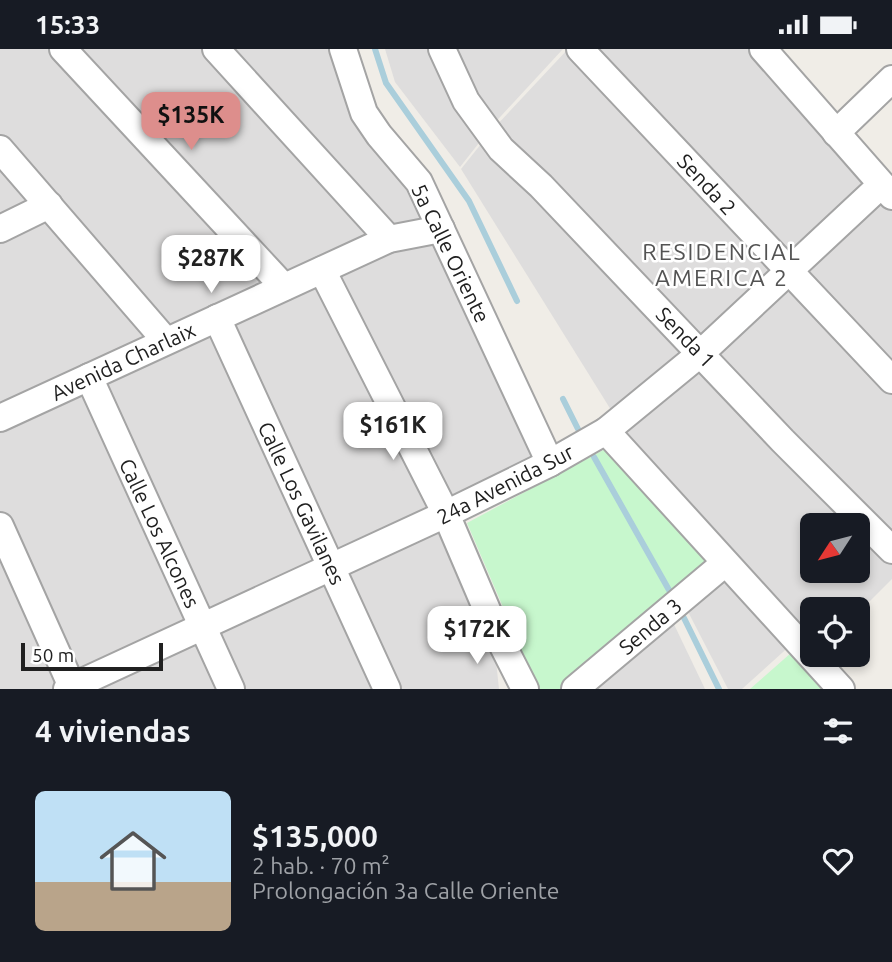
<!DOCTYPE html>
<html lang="es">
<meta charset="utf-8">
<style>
:root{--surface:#171b24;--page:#242831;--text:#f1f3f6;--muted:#9ea1a6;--accent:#dd8e8c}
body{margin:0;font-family:Ubuntu,sans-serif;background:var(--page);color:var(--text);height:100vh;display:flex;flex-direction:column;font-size:26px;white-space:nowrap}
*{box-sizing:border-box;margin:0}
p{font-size:23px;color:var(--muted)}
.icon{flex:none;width:38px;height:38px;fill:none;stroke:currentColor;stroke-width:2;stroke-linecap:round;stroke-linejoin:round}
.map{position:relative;height:640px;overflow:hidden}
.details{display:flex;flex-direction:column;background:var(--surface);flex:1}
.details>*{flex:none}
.needle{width:46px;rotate:234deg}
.controls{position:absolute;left:800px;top:464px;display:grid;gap:14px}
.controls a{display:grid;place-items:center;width:70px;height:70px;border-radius:10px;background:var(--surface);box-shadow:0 4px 10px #0003;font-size:35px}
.scale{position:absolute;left:21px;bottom:18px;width:142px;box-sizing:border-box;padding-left:7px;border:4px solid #202020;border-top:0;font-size:19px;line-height:24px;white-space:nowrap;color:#202020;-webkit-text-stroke:5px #fff;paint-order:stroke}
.price{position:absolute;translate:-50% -60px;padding:0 16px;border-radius:14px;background:#fff;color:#222;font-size:23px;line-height:46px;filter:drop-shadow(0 2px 4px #0008)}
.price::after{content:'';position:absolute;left:50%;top:42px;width:21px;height:16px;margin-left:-10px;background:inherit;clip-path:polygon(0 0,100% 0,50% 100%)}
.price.current{background:var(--accent);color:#111}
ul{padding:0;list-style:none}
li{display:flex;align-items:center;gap:21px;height:175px;padding:0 35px}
li span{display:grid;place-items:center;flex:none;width:196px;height:140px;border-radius:10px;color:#555}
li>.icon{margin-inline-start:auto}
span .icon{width:84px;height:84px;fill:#fffc;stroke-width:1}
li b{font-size:30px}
h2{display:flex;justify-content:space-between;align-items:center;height:84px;padding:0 35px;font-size:30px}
.status{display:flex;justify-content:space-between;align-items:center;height:49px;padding:0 35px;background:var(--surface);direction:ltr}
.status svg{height:19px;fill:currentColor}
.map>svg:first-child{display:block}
</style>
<div class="status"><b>15:33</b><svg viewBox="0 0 49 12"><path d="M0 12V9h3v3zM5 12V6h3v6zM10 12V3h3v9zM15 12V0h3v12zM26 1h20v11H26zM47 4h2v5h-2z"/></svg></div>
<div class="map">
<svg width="892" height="640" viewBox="0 0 892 640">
<rect width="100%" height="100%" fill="#f0ede7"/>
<g fill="#dedddd" fill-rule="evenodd">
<polygon points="0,0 57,0 279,237 168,289 0,94"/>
<polygon points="70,0 210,0 384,189 286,231"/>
<polygon points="221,0 337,0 433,177 391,185"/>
<polygon points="385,0 439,0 486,85 460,118 395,33"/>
<polygon points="446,0 563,0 490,79"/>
<polygon points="568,0 786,222 701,298 494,79"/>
<polygon points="588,0 754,0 879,136 790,219"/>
<polygon points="485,90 696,305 616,369 461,120"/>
<polygon points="0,100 166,292 0,369"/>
<polygon points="883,142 892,153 892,327 794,222"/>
<polygon points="439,183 547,413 447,461 326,223"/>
<polygon points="321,225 442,463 333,514 221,271"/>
<polygon points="789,226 892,335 892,492 706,305"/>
<polygon points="215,275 326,516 204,572 95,330"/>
<path d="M700 310 892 510V530L858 564V560H812V597L613 382ZM812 476H858V522H812Z"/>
<polygon points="86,335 197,575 74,634 0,468 0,374"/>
<polygon points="442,467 494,593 499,640 392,640 337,520"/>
<polygon points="0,487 60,640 0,640"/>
<polygon points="724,521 793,594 742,640 728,640 684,555"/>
<polygon points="329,522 383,640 234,640 206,579"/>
<polygon points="670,567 705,640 585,640"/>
<polygon points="201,583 227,640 78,640"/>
</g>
<g fill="#c7f7cd">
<polygon points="609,398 713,512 561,640 538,640 467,474"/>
<polygon points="800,596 841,640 750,640"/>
</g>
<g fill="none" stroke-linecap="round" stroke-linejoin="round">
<g stroke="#aacedb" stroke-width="6">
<polyline points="375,0 386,34 469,152 517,252"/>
<polyline points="563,350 578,380"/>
<polyline points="594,408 669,541"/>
<polyline points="684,569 719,640"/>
</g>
<defs>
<g id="minor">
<polyline points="63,0 284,238"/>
<polyline points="216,0 389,190"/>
<polyline points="343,0 364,64 379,86 419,133 550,414"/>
<polyline points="442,0 466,52 501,100 541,137 783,392 892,501"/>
<polyline points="580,0 892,331"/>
<polyline points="763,0 892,147"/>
<polyline points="836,84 892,30"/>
<polyline points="0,100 166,292"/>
<polyline points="0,180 49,156"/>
<polyline points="322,221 446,465 499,589 525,640"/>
<polyline points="217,269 387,640"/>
<polyline points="89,328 231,640"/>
<polyline points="0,369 389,190 441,180"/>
<polyline points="606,382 841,640"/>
<polyline points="0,477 73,640"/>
<polyline points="67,640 446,465 550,414 606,382 701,304 881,136"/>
<polyline points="575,640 725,514"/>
</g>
</defs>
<use href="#minor" stroke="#a4a4a4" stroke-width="30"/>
<use href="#minor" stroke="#fff" stroke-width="26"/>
</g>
<g text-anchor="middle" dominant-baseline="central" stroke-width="5" stroke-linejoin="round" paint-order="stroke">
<g font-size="21" fill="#202020" stroke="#fff">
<text transform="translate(707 135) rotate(47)">Senda 2</text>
<text transform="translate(451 204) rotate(64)">5a Calle Oriente</text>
<text transform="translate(686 288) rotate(46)">Senda 1</text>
<text transform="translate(123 312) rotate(-25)">Avenida Charlaix</text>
<text transform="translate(505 435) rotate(-27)">24a Avenida Sur</text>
<text transform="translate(302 454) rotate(65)">Calle Los Gavilanes</text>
<text transform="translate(160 484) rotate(65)">Calle Los Alcones</text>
<text transform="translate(650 577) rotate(-40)">Senda 3</text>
</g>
<g font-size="23" letter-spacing="2" fill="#535353" stroke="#fff">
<text x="722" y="202">RESIDENCIAL<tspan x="722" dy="26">AMERICA 2</tspan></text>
</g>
</g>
</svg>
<div class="controls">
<a><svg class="needle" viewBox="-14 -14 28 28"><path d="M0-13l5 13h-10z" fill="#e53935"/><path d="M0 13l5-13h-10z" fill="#9ea1a6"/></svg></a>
<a><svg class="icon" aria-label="locate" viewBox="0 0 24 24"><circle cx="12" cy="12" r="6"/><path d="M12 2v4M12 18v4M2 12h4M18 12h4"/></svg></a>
</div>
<div class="scale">50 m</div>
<b class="price current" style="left:191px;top:103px">$135K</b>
<b class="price" style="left:211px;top:246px">$287K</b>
<b class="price" style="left:393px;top:413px">$161K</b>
<b class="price" style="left:477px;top:617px">$172K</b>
</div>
<section class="details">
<h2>4 viviendas<svg class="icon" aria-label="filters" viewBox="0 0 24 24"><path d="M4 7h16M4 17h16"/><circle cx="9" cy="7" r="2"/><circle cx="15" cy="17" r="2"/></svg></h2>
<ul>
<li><span style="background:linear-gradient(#bfe0f5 65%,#b9a48a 0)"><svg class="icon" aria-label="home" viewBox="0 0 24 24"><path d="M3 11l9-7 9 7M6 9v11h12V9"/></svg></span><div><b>$135,000</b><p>2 hab. · 70 m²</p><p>Prolongación 3a Calle Oriente</p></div><svg class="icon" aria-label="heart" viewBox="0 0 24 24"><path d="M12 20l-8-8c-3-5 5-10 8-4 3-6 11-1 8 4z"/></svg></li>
</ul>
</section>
